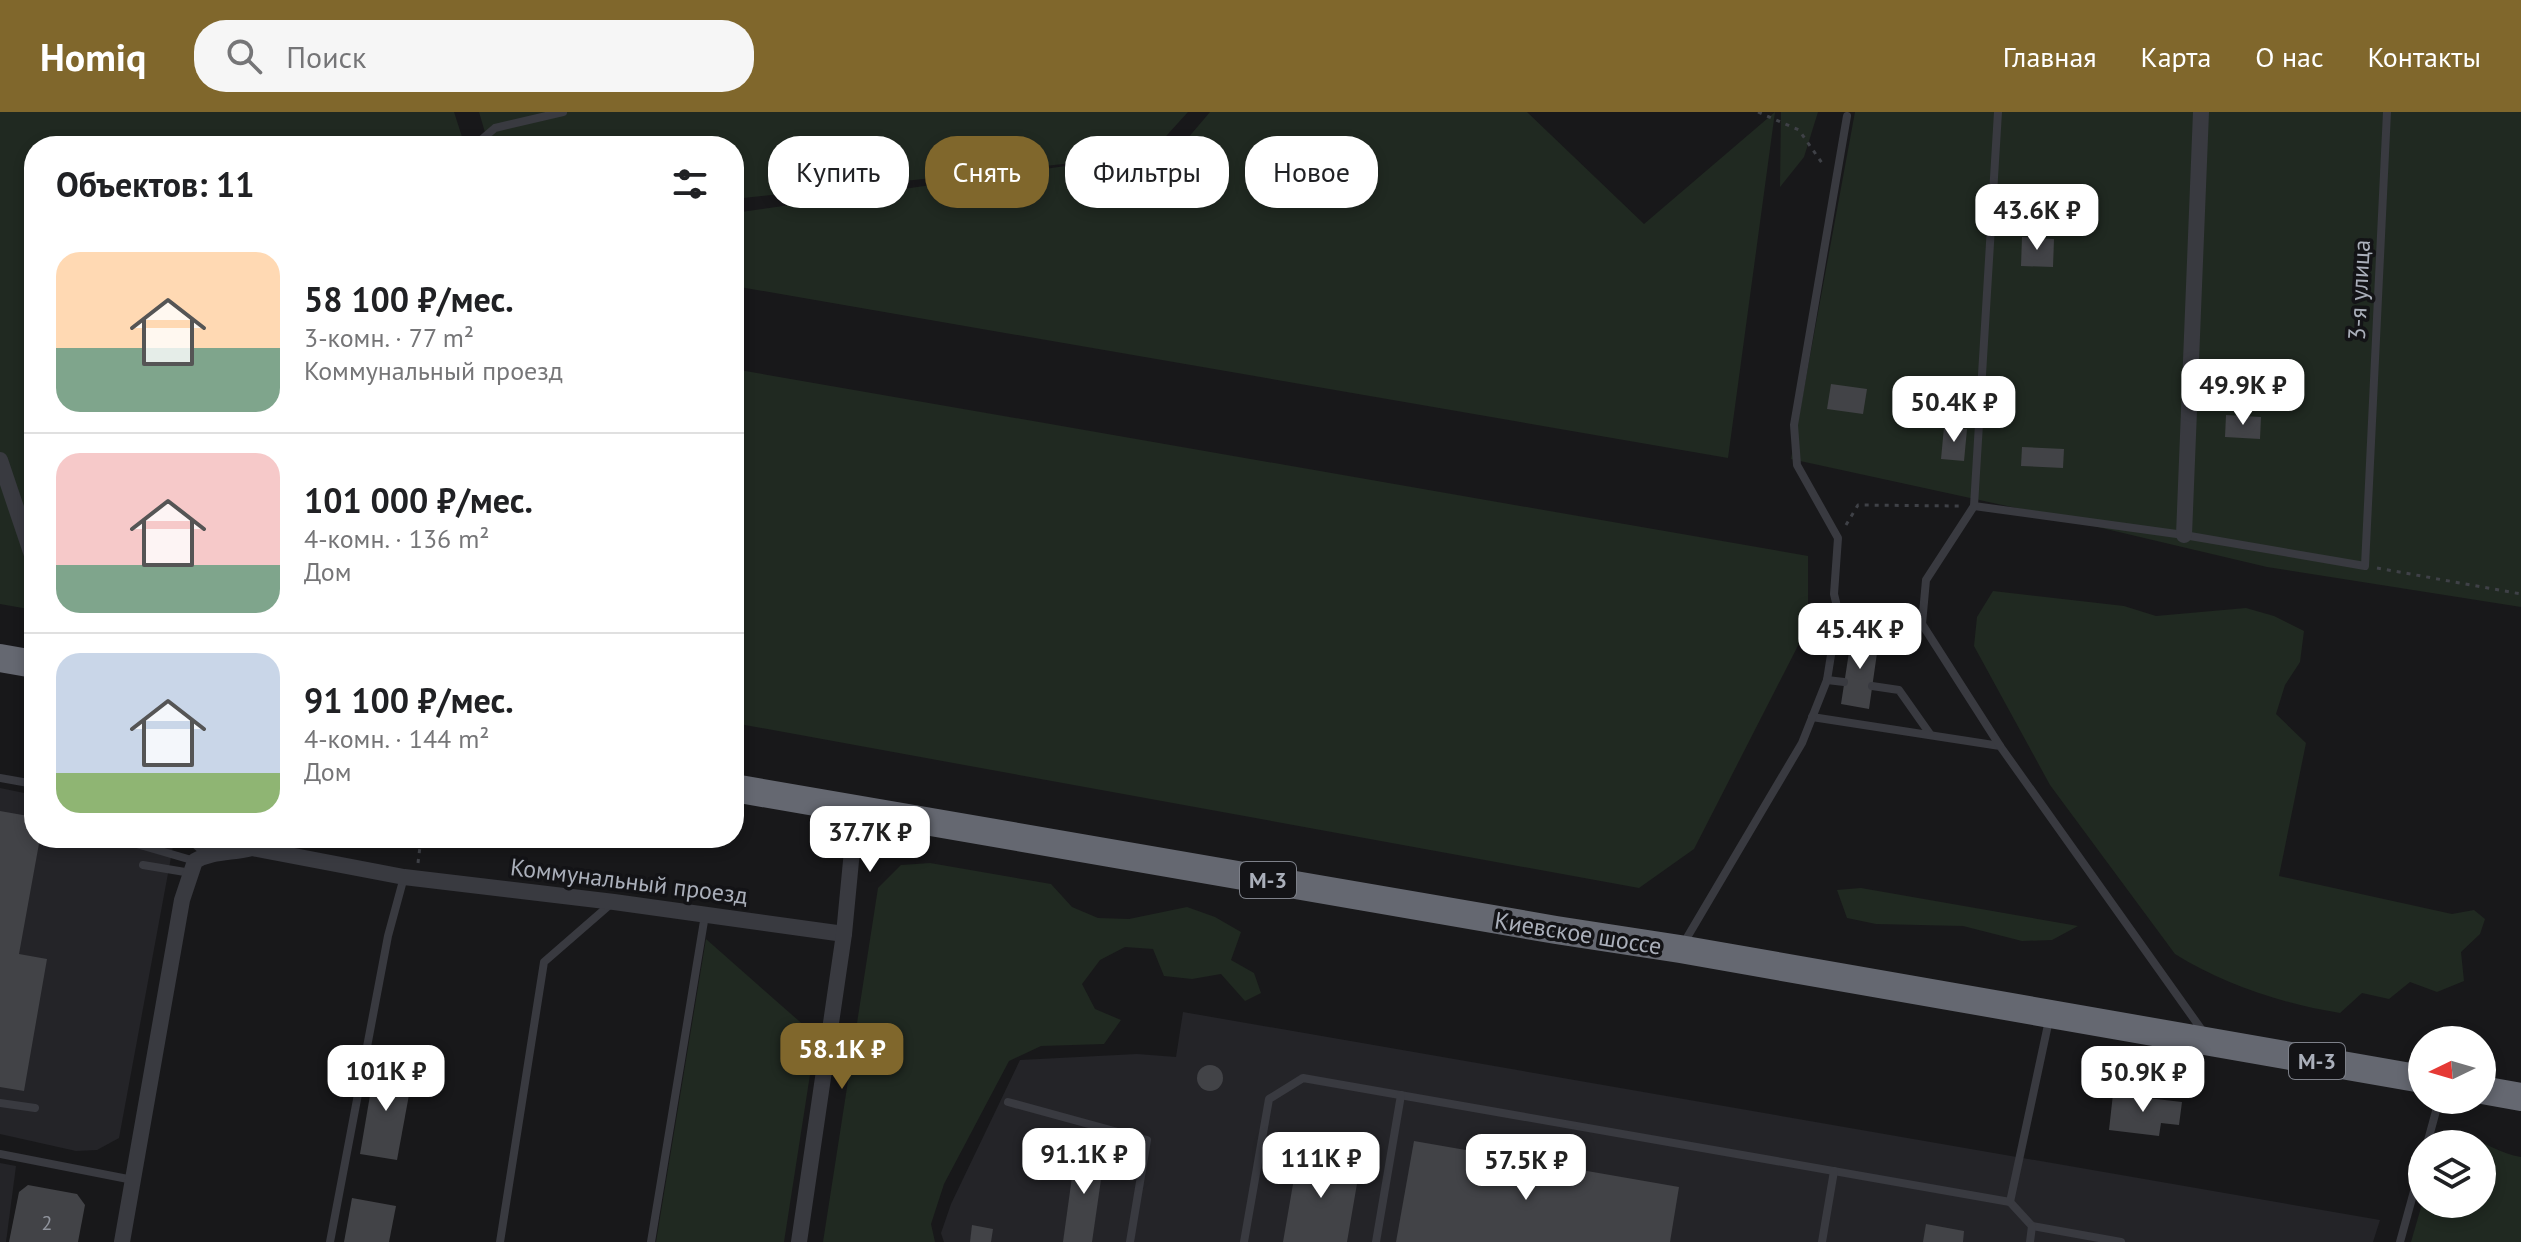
<!DOCTYPE html>
<html lang="ru">
<meta charset="utf-8">
<style>
:root{--surface:#fff;--page:#f6f6f6;--text:#202124;--muted:#757577;--line:#e0e0e0;--accent:#80672c}
body{margin:0;font-family:"PT Sans",sans-serif;background:var(--page);color:var(--text);height:100vh;display:flex;flex-direction:column;font-size:30px;white-space:nowrap}
*{box-sizing:border-box;margin:0}
p{font-size:26px;color:var(--muted)}
.icon{flex:none;width:44px;height:44px;fill:none;stroke:currentColor;stroke-width:2;stroke-linecap:round;stroke-linejoin:round}
.map{position:relative;flex:1;overflow:hidden}
.panel{position:absolute;left:24px;top:24px;width:720px;height:712px;display:flex;flex-direction:column;background:var(--surface);border-radius:32px;box-shadow:0 4px 12px #0003}
.panel>*{flex:none}
.guide{position:absolute;left:768px;top:24px;width:760px;height:72px;display:flex;gap:16px}
.needle{width:52px;rotate:265deg}
.tools{position:absolute;left:2408px;top:914px;display:grid;gap:16px}
.tools a{display:grid;place-items:center;width:88px;height:88px;border-radius:50%;background:var(--surface);box-shadow:0 4px 12px #0003;font-size:40px}
.price{position:absolute;translate:-50% -68px;padding:0 18px;border-radius:16px;background:#fff;color:#222;font-size:26px;line-height:52px;filter:drop-shadow(0 2px 4px #0008)}
.price::after{content:'';position:absolute;left:50%;top:48px;width:24px;height:18px;margin-left:-12px;background:inherit;clip-path:polygon(0 0,100% 0,50% 100%)}
.price.on{background:var(--accent);color:#fff}
ul{padding:0;list-style:none}
li{display:flex;align-items:center;gap:24px;height:200px;padding:0 32px}
li+li{border-top:2px solid var(--line)}
li span{display:grid;place-items:center;flex:none;width:224px;height:160px;border-radius:24px;color:#555}
li>.icon{margin-inline-start:auto}
span .icon{width:96px;height:96px;fill:#fffc;stroke-width:1}
li b{font-size:34px}
h2{display:flex;justify-content:space-between;align-items:center;height:96px;padding:0 32px;font-size:34px}
.pill{padding:0 28px;border-radius:32px;background:var(--surface);box-shadow:0 4px 12px #0003;font-size:28px;line-height:72px}
.pill.on{background:var(--accent);color:#fff}
header{display:flex;align-items:center;gap:48px;box-sizing:border-box;height:112px;padding:0 40px;background:var(--accent);color:#fff}
header strong{font-size:38px}
nav{display:flex;gap:44px;margin-inline-start:auto;font-size:28px}
.search{width:560px;height:72px;background:var(--page);display:flex;align-items:center;gap:20px;box-sizing:border-box;padding:0 28px;border-radius:32px;color:var(--muted);font-size:30px}
.map>svg:first-child{display:block}
</style>
<header>
<strong>Homiq</strong>
<div class="search"><svg class="icon" aria-label="search" viewBox="0 0 24 24"><circle cx="10" cy="10" r="6"/><path d="M15 15l6 6"/></svg>Поиск</div>
<nav><a>Главная</a><a>Карта</a><a>О нас</a><a>Контакты</a></nav>
</header>
<div class="map">
<svg width="2521" height="1130" viewBox="0 0 2521 1130">
<rect width="100%" height="100%" fill="#18181a"/>
<g fill="#242428">
<polygon points="0,676 34,683 34,726 169,726 174,729 119,1026 97,1038 76,1039 0,1022"/>
<polygon points="1183,900 2380,1108 2373,1130 944,1130 941,1121 951,1092 1020,948 1137,942 1176,945"/>
<polygon points="0,1051 16,1054 6,1130 0,1130"/>
</g>
<g fill="#202921">
<polygon points="0,0 454,0 465,34 34,34 34,498 0,492"/>
<polygon points="479,0 1188,0 1148,44 1176,40 1210,0 1527,0 1644,112 1775,0 1728,346 734,174 734,101 1130,45 734,87 734,34 489,34"/>
<polygon points="1781,0 1818,0 1804,45 1780,75"/>
<polygon points="1855,0 2521,0 2521,495 2267,455 2030,399 1791,347"/>
<polygon points="734,257 1808,444 1808,514 1694,737 1639,776 734,611"/>
<path d="M1993 479 2124 494 2156 504 2246 496 2274 504 2304 519 2300 550 2285 573 2276 602 2306 631 2279 764 2452 802 2474 798 2485 807 2480 822 2461 840 2464 869 2437 880 2410 870 2389 887 2362 881 2340 901C2283 892 2223 872 2175 842L2050 673 1974 534 1977 505Z"/>
<polygon points="930,751 1051,772 1072,795 1098,806 1129,807 1187,795 1215,805 1241,820 1231,848 1254,861 1261,881 1245,889 1221,862 1192,867 1164,864 1153,837 1125,835 1100,848 1082,872 1095,897 1121,908 1104,932 1041,934 1009,949 944,1072 931,1112 935,1130 823,1130 878,776 901,753"/>
<polygon points="1861,776 2078,814 2052,828 2022,829 1963,814 1876,812 1847,806 1837,778"/>
<polygon points="706,827 816,924 784,1130 656,1130"/>
<path d="M2464 1025C2484 1029 2501 1042 2521 1045V1130H2411L2422 1092H2482V1032H2446Z"/>
</g>
<g fill="#424347">
<polygon points="2022,125 2054,127 2053,155 2021,154"/>
<polygon points="2230,256 2253,256 2253,279 2229,278"/>
<polygon points="1831,272 1867,277 1863,302 1827,297"/>
<polygon points="2226,303 2261,305 2260,327 2225,325"/>
<polygon points="1944,315 1967,317 1964,349 1941,347"/>
<polygon points="2022,335 2064,337 2063,356 2021,354"/>
<polygon points="1847,522 1879,527 1869,597 1841,592 1849,540 1844,540"/>
<polygon points="0,699 34,705 34,726 40,726 19,842 47,847 24,979 0,975"/>
<circle cx="1210" cy="966" r="13"/>
<polygon points="375,954 413,961 397,1048 360,1042"/>
<polygon points="2113,982 2182,990 2179,1013 2161,1011 2159,1024 2109,1018"/>
<polygon points="1414,1029 1679,1075 1670,1130 1396,1130"/>
<polygon points="1318,1033 1341,1037 1338,1056 1359,1060 1347,1130 1283,1130 1297,1049 1315,1052"/>
<polygon points="1076,1036 1105,1040 1092,1130 1063,1130"/>
<polygon points="28,1073 77,1082 85,1093 78,1130 9,1130 19,1080"/>
<polygon points="352,1086 396,1094 389,1130 344,1130"/>
<polygon points="1926,1112 1964,1119 1963,1130 1923,1130"/>
<polygon points="972,1113 993,1117 991,1130 970,1130"/>
</g>
<g fill="none" stroke-linecap="round" stroke-linejoin="round">
<g stroke="#3f4147" stroke-width="3" stroke-dasharray="4 6" stroke-linecap="butt">
<polyline points="1758,0 1799,18 1824,54"/>
<polyline points="1846,413 1858,393 1959,394"/>
<polyline points="2377,456 2521,482"/>
<polyline points="418,751 421,726"/>
</g>
<g stroke="#393a40" stroke-width="8">
<polyline points="474,34 495,16 563,0"/>
<polyline points="1974,394 2184,423 2365,454 2387,0"/>
<polyline points="1838,499 1834,482 1838,426 1797,353 1794,313 1847,4"/>
<polyline points="1922,512 1926,468 1974,394 1998,0"/>
<polyline points="1827,568 1844,570"/>
<polyline points="1872,574 1899,578 1930,622"/>
<polyline points="1812,605 2000,634 2204,921"/>
<polyline points="0,666 34,672"/>
<polyline points="116,726 195,749"/>
<polyline points="188,726 206,742"/>
<polyline points="143,753 191,761"/>
<polyline points="1682,834 1802,631 1827,568 1838,499 1922,512 2000,634"/>
<polyline points="1008,990 1147,1028 1130,1130"/>
<polyline points="0,991 35,996"/>
<polyline points="2427,1032 2439,988"/>
<polyline points="0,1042 133,1068"/>
<polyline points="2010,1090 2032,1114 2121,1130"/>
<polyline points="330,1130 388,824 404,765"/>
<polyline points="500,1130 544,850 613,790"/>
<polyline points="651,1130 705,803"/>
<polyline points="1244,1130 1269,987 1303,966 2010,1090 2049,908"/>
<polyline points="1376,1130 1401,983"/>
<polyline points="1822,1130 1834,1059"/>
<polyline points="2030,1130 2032,1114"/>
<polyline points="2400,1130 2422,1050"/>
</g>
<g stroke="#393a40" stroke-width="16">
<polyline points="0,348 34,449"/>
<polyline points="2184,423 2201,0"/>
<path d="M122 1130 182 788 195 749C212 739 233 741 252 736L404 765 614 790 844 822"/>
<polyline points="799,1130 844,822 856,697"/>
</g>
<g stroke="#656871" stroke-width="28">
<polyline points="0,546 34,552"/>
<polyline points="734,676 1556,818 1680,837 2422,967"/>
<polyline points="2482,978 2521,985"/>
</g>
</g>
<g text-anchor="middle" dominant-baseline="central" stroke-width="7" stroke-linejoin="round" paint-order="stroke">
<g font-size="20" fill="#90949d">
<text x="47" y="1111">2</text>
</g>
<g fill="#131316" stroke="#7d8089" stroke-width="2">
<rect x="1240" y="750" width="56" height="36" rx="6"/>
<rect x="2289" y="931" width="56" height="36" rx="6"/>
</g>
<g font-size="22" font-weight="bold" fill="#aaafba">
<text x="1268" y="768">М-3</text>
<text x="2317" y="949">М-3</text>
</g>
<g font-size="24" fill="#aaafba" stroke="#131316">
<text transform="translate(2359 178) rotate(-87)">3-я улица</text>
<text transform="translate(629 769) rotate(7)">Коммунальный проезд</text>
<text transform="translate(1578 821) rotate(9)">Киевское шоссе</text>
</g>
</g>
</svg>
<div class="tools">
<a><svg class="needle" viewBox="-14 -14 28 28"><path d="M0-13l5 13h-10z" fill="#e53935"/><path d="M0 13l5-13h-10z" fill="#757577"/></svg></a>
<a><svg class="icon" aria-label="layers" viewBox="0 0 24 24"><path d="M12 4l9 5-9 5-9-5zM3 14l9 5 9-5"/></svg></a>
</div>
<b class="price" style="left:2037px;top:140px">43.6K ₽</b>
<b class="price" style="left:2243px;top:315px">49.9K ₽</b>
<b class="price" style="left:1954px;top:332px">50.4K ₽</b>
<b class="price" style="left:1860px;top:559px">45.4K ₽</b>
<b class="price" style="left:870px;top:762px">37.7K ₽</b>
<b class="price on" style="left:842px;top:979px">58.1K ₽</b>
<b class="price" style="left:386px;top:1001px">101K ₽</b>
<b class="price" style="left:2143px;top:1002px">50.9K ₽</b>
<b class="price" style="left:1084px;top:1084px">91.1K ₽</b>
<b class="price" style="left:1321px;top:1088px">111K ₽</b>
<b class="price" style="left:1526px;top:1090px">57.5K ₽</b>
<div class="guide">
<a class="pill">Купить</a>
<a class="pill on">Снять</a>
<a class="pill">Фильтры</a>
<a class="pill">Новое</a>
</div>
<section class="panel">
<h2>Объектов: 11<svg class="icon" aria-label="filters" viewBox="0 0 24 24"><path d="M4 7h16M4 17h16"/><circle cx="9" cy="7" r="2"/><circle cx="15" cy="17" r="2"/></svg></h2>
<ul>
<li><span style="background:linear-gradient(#ffd9b3 60%,#7fa58c 0)"><svg class="icon" aria-label="home" viewBox="0 0 24 24"><path d="M3 11l9-7 9 7M6 9v11h12V9"/></svg></span><div><b>58 100 ₽/мес.</b><p>3-комн. · 77 m²</p><p>Коммунальный проезд</p></div></li>
<li><span style="background:linear-gradient(#f6c9c9 70%,#7fa58c 0)"><svg class="icon" aria-label="home" viewBox="0 0 24 24"><path d="M3 11l9-7 9 7M6 9v11h12V9"/></svg></span><div><b>101 000 ₽/мес.</b><p>4-комн. · 136 m²</p><p>Дом</p></div></li>
<li><span style="background:linear-gradient(#c9d6e8 75%,#8fb573 0)"><svg class="icon" aria-label="home" viewBox="0 0 24 24"><path d="M3 11l9-7 9 7M6 9v11h12V9"/></svg></span><div><b>91 100 ₽/мес.</b><p>4-комн. · 144 m²</p><p>Дом</p></div></li>
</ul>
</section>
</div>
